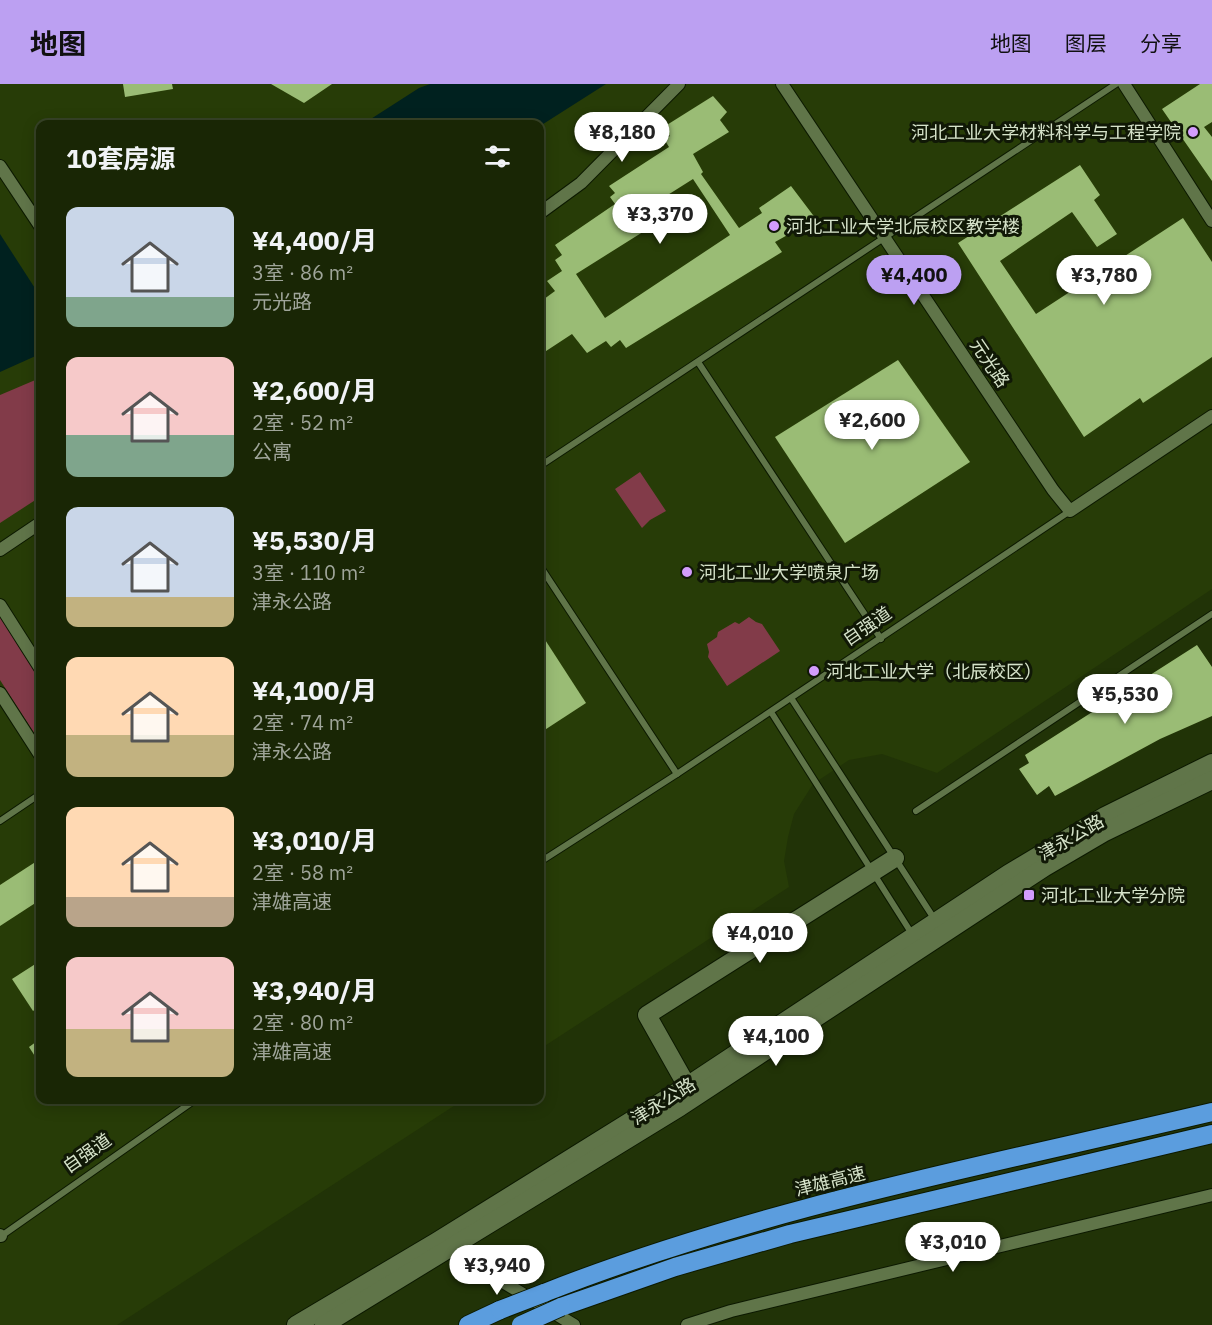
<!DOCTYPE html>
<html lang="zh">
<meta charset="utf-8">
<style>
:root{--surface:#192605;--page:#263213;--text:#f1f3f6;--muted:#9fa59a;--line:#374327;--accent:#bca0f2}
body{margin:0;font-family:"IBM Plex Sans","Noto Sans SC",sans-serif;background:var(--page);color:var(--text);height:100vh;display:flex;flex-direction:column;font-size:22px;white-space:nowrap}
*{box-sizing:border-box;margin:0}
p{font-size:20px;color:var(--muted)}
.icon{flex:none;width:33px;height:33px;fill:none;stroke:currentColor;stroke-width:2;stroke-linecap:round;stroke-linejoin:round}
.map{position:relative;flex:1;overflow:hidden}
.panel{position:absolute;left:36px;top:36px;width:508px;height:984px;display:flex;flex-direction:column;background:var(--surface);border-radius:12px;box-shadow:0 3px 15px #0003,0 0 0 2px var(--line)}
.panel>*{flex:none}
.price{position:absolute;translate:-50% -51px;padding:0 14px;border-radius:21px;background:#fff;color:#222;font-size:20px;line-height:39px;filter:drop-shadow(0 2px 3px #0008)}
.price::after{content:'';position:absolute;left:50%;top:36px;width:18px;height:14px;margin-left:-9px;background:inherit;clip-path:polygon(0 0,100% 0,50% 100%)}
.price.current{background:var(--accent);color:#111}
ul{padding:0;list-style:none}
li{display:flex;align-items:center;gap:18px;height:150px;padding:0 30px}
li span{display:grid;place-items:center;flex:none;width:168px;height:120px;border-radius:12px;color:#555}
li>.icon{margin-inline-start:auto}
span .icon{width:72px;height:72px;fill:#fffc;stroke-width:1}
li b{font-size:26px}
h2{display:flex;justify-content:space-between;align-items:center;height:72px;padding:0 30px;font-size:26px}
header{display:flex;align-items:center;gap:36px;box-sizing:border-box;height:84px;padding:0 30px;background:var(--accent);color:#111}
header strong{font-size:28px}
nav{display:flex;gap:33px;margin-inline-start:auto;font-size:21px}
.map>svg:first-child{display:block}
</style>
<header>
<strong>地图</strong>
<nav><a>地图</a><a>图层</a><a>分享</a></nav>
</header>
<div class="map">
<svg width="1212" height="1241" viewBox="0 0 1212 1241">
<rect width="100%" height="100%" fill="#213307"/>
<polygon fill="#273c07" points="0,0 1212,0 1212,505 937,689 882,670 849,676 813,700 794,730 788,753 784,777 789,803 540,965 540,40 40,40 40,1016 463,1016 117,1241 0,1241"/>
<g fill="#823b49">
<polygon points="40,294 40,413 0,439 0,311"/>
<polygon points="640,388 666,427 650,436 642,444 615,405"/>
<polygon points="0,530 40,593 40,658 0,596"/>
<polygon points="749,533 756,538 762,540 780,567 727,602 708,573 709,568 707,560 717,553 718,548 735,538 739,540"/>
</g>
<g fill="#00211f">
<polygon points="430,0 606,0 540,42 540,40 363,40 419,4"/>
<polygon points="0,150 40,212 40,270 0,288"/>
</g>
<g fill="#9abc75" fill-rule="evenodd">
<polygon points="123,0 172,0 173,5 125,13"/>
<polygon points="271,0 332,0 304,19"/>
<polygon points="1200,0 1212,0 1212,38 1204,43 1212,53 1212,97 1162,25"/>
<path d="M713 12 727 28 720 36 729 48 693 70 703 88 701 90 739 144 762 129 759 124 791 102 816 135 775 158 782 168 626 264 620 256 611 263 606 257 587 269 572 250 540 271V218L555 207 547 197 562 187 555 176 562 171 555 161 615 120 610 113 615 109 609 102 669 63 664 55 670 52 662 44ZM693 95 730 151 605 234 576 190 646 146 636 131Z"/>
<polygon points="1080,81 1100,111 1094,116 1117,150 1097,163 1072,128 1000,177 1036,230 1183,134 1212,178 1212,273 1143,319 1140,314 1084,353 958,159"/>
<polygon points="898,276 970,378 845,459 775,353"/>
<polygon points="540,548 586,619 540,649"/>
<polygon points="1197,561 1212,583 1212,632 1160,655 1055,712 1049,702 1037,711 1019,685 1029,679 1025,671"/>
<polygon points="40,775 40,816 0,842 0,801"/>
<polygon points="40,877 40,922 33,927 12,895"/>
<polygon points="40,955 40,980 29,963"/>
</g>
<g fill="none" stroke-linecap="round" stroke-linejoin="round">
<defs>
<g id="lane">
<polyline points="698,278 881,555"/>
<polyline points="540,382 1116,0"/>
<polyline points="540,482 677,690"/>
<polyline points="791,614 935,836"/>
<polyline points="771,628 912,850"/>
<polyline points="916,727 1212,530"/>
<polyline points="0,737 40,710"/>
<polyline points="540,778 677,690 1070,427"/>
<polyline points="0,1153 195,1016"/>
</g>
<g id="street">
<polyline points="782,0 1053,406 1070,427 1212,332"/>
<polyline points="1124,0 1212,137"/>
<polyline points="0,82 40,142"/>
<polyline points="540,129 581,99 679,0"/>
<polyline points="0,466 40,439"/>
<polyline points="0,521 40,584"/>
<polyline points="0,609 40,671"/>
<polyline points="0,1151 1,1152"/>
<polyline points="445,1163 574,1241"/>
<polyline points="687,1241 731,1227 1212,1111"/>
</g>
<g id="secondary">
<polyline points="687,1002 647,931 895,774"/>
<polyline points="296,1241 436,1158 687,1002 1008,790 1105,732 1212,679"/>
<polyline points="324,1241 680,1023 1045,783 1103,749 1212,696"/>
</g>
<g id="highway">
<path d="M544 1209C759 1124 988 1081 1212 1028"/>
<polyline points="561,1223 675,1183 790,1150 1212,1050"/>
<polyline points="468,1241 500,1226"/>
</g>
</defs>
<use href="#lane" stroke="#0c1900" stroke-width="8"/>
<use href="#street" stroke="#0c1900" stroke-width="14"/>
<use href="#secondary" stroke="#0c1900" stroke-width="20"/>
<use href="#highway" stroke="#0c1900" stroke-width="20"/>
<use href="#lane" stroke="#607549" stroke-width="6"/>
<use href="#street" stroke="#607549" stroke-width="12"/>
<use href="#secondary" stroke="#607549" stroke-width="18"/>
<use href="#highway" stroke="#5b9dde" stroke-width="18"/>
<defs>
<g id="highway-bridge">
<polyline points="500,1226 544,1209"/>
<polyline points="521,1241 561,1223"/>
</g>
</defs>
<use href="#highway-bridge" stroke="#0c1900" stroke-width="20" stroke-linecap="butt"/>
<use href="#highway-bridge" stroke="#5b9dde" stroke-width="18"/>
</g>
<g fill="#d39cfc" stroke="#101806" stroke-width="2">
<circle cx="1193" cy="48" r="6"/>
<circle cx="774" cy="142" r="6"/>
<circle cx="687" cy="488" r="6"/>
<circle cx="814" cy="587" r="6"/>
<rect x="1023" y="805" width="12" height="12" rx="3"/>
</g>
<g text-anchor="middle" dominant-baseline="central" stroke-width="6" stroke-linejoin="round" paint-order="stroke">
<g font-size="18" fill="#d5e2c9" stroke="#101806" text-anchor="start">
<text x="1181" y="48" text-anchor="end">河北工业大学材料科学与工程学院</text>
<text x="786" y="142">河北工业大学北辰校区教学楼</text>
<text x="699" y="488">河北工业大学喷泉广场</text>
<text x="826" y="587">河北工业大学（北辰校区）</text>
<text x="1041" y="811">河北工业大学分院</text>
</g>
<g font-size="18" fill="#d5e2c9" stroke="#101806">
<text transform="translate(990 279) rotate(56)">元光路</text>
<text transform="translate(867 542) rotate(-34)">自强道</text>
<text transform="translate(1071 753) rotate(-30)">津永公路</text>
<text transform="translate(663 1017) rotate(-32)">津永公路</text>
<text transform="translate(87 1069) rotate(-35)">自强道</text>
<text transform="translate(830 1097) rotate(-14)">津雄高速</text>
</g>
</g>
</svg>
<b class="price" style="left:622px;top:79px">¥8,180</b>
<b class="price" style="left:660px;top:161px">¥3,370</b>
<b class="price current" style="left:914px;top:222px">¥4,400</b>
<b class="price" style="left:1104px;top:222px">¥3,780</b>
<b class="price" style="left:872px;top:367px">¥2,600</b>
<b class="price" style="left:1125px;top:641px">¥5,530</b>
<b class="price" style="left:760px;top:880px">¥4,010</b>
<b class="price" style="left:776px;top:983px">¥4,100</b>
<b class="price" style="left:953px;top:1189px">¥3,010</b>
<b class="price" style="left:497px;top:1212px">¥3,940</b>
<section class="panel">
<h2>10套房源<svg class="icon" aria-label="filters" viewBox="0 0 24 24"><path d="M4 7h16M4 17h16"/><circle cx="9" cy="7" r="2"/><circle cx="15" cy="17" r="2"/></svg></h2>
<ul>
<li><span style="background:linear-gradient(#c9d6e8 75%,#7fa58c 0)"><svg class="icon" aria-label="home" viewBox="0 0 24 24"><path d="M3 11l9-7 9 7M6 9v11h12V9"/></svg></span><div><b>¥4,400/月</b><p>3室 · 86 m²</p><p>元光路</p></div></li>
<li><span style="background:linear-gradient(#f6c9c9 65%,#7fa58c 0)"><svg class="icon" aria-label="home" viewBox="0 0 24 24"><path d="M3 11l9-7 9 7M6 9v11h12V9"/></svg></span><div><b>¥2,600/月</b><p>2室 · 52 m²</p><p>公寓</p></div></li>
<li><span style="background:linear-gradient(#c9d6e8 75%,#c2b280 0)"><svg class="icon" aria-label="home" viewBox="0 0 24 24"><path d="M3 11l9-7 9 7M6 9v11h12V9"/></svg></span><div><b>¥5,530/月</b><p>3室 · 110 m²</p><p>津永公路</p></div></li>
<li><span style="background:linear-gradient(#ffd9b3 65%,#c2b280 0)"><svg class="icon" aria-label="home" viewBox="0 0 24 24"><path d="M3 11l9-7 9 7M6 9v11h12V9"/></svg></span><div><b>¥4,100/月</b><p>2室 · 74 m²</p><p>津永公路</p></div></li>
<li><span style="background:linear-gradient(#ffd9b3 75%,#b9a48a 0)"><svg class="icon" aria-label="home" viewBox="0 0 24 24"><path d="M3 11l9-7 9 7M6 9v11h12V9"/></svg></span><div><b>¥3,010/月</b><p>2室 · 58 m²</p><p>津雄高速</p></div></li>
<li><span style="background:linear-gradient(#f6c9c9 60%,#c2b280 0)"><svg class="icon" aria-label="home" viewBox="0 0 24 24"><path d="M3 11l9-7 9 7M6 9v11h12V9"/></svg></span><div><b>¥3,940/月</b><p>2室 · 80 m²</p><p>津雄高速</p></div></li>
</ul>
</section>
</div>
